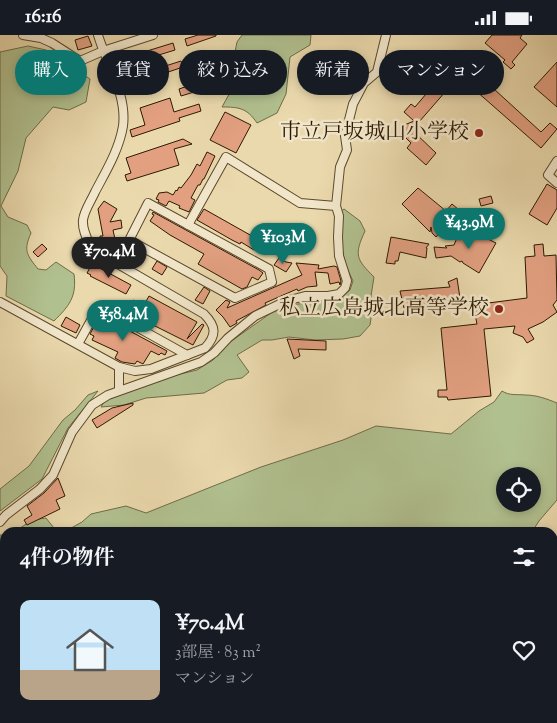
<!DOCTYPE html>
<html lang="ja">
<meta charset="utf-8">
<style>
:root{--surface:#171b24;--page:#242831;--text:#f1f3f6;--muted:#9ea1a6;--line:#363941;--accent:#0f766e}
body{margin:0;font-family:"Sorts Mill Goudy","Noto Serif JP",serif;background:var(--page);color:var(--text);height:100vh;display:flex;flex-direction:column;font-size:19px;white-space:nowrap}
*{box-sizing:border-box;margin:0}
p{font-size:16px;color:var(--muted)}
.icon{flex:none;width:28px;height:28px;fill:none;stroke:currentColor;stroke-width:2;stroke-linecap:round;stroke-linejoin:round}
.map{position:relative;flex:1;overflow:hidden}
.drawer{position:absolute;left:0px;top:492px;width:558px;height:196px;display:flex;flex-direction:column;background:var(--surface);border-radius:15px 15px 0 0;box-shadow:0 2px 8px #0003}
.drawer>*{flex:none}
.banner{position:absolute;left:15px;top:15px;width:528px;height:45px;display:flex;gap:10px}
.fabs{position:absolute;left:496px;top:432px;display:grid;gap:10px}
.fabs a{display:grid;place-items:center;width:45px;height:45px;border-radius:50%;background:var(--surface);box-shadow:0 2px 8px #0003;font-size:25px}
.price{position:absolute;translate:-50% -42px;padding:0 11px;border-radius:18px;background:var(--accent);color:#fff;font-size:16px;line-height:32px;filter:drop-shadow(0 1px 2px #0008)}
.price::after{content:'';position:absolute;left:50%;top:30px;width:15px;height:11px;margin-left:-8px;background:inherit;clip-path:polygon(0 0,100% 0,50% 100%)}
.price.on{background:#222;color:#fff}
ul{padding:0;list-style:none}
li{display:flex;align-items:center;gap:15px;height:125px;padding:0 20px}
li+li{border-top:1px solid var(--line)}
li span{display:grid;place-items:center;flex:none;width:140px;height:100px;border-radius:10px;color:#555}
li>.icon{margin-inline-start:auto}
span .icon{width:60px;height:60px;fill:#fffc;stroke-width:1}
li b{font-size:21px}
h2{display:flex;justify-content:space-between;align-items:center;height:60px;padding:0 20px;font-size:21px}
.pill{padding:0 18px;border-radius:22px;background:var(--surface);box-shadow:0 2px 8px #0003;font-size:18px;line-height:45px}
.pill.on{background:var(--accent);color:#fff}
.status{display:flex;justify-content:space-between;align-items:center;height:35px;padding:0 25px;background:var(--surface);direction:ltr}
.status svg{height:14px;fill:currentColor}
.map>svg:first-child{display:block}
</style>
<div class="status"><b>16:16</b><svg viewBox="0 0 49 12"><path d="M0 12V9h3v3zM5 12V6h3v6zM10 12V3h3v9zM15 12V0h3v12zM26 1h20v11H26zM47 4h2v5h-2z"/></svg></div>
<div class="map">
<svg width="557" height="688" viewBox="0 0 557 688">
<rect width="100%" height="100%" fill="#ead9ad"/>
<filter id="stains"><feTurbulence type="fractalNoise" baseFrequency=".004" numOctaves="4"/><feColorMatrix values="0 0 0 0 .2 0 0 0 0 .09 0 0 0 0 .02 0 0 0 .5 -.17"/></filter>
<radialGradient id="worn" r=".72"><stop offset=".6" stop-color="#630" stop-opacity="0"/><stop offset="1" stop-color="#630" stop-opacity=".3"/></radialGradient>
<g fill="#b1c08f" stroke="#6f6c48" fill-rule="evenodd">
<path d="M242 0H311L310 10 290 22 286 59 277 78 257 88C247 73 239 72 222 72L233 52 232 32 237 7Z"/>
<path d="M28 11 46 15 90 44 86 67 69 75 53 72 26 103 18 136 1 171 8 182 27 190 31 198C23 216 27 220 38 234L46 235 56 227 74 239C77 262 69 271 54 286L6 261 7 241 0 231V17Z"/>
<path d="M344 174 360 186 365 196C354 220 356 224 374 242L371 261 372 277 370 290 360 301 343 304 315 305 289 302 272 305H262L237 320 249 337 242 343 227 345 204 358 146 363 124 370 101 372 104 367 115 360 168 342 197 335 213 325 230 307 271 278 288 270 338 265 350 255 353 246C341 222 340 204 339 178Z"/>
<polygon points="98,356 68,393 42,444 0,476 0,454 29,431 63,385 75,375 88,360"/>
<path d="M502 356C510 361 516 359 525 360 537 360 547 364 557 368V465L539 486 532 497H64L82 487 91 479 126 471 146 478 261 432 343 405 376 391 451 399 479 376 494 367ZM505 441H532V469H505Z"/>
<polygon points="46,483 57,497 13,498 32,485"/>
<polygon points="0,500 5,500 5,684 552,684 553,669 557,677 557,688 0,688"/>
</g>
<g fill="#e2a081" stroke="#2d1900">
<polygon points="198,0 216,0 216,1 187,11 185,4"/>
<polygon points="492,0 522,0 520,3 527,9 512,27 515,30 511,34 503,27 505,25 485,8"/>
<polygon points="88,1 92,11 78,15 75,5"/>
<polygon points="173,8 175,15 149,23 147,16"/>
<polygon points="145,16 147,22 122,30 120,24"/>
<polygon points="452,16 458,23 459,22 541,97 550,88 557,94 541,113 459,41 412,95 436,118 426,130 407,113 411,108 406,103 402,91 414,86 404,77 411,69 415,72 432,52 425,46"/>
<polygon points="216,17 218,24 194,31 191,25"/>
<polygon points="181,26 183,32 130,50 128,43"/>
<polygon points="557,27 557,72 534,52"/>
<polygon points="214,42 217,50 181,61 179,54"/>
<polygon points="170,63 174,77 199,69 201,76 179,83 180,86 132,102 130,95 145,90 140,73"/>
<polygon points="225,77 251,90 236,118 210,105"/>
<polygon points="183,104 192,109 174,114 179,130 127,146 125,140 131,138 126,123"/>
<polygon points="207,117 215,121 204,144 203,144 200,150 198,150 191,163 195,165 189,177 179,173 180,171 169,166 166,171 158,167 159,165 156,164 159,158 167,157 173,160 176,155 177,156 179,152 181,153 191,140 197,129 200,131"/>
<polygon points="547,149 557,155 557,173 547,190 529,179"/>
<polygon points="418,153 446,176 452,169 459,175 436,202 432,198 431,192 430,197 402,169"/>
<polygon points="491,161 493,168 481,171 479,164"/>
<polygon points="104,166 117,174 110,187 121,185 122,193 113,195 116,209 105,211 105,208 101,209 100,201 103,201 98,174"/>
<polygon points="204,174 259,205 254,215 241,207 240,209 232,205 197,185"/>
<polygon points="153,177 259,235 263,238 258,245 252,242 247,252 242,254 198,229 204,219 170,200 150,186 154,180 152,179"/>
<polygon points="468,194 496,208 479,238 463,228 462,226 460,227 451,221 436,223 434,212 447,213 445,211 454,210 457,203 460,205"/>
<polygon points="391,202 429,209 426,213 427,213 426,223 400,217 398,226 395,226 395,229 386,228"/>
<polygon points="42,209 47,214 38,222 33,217"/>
<polygon points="543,209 544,221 556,220 557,265 553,270 557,277 543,287 528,294 534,304 527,308 523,302 513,298 515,291 484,294 491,361 448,365 447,362 438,362 438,355 447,355 441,293 477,289 473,270 527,263 525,222 535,221 534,210"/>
<polygon points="131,214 139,219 135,226 126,223"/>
<polygon points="279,223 286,227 292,228 286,237 274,230"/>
<polygon points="157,226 167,232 162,240 152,234"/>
<polygon points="296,228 319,230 318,234 334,231 337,232 341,246 340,250 339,247 330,249 328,238 315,237 317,251 307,252 298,256 297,254 265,268 266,270 236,286 237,288 230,292 223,282 216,275 226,265 230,267 227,273 302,240"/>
<polygon points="92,229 131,250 126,259 90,241 91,240 87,238"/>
<polygon points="457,243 461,270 404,273 400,256 450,252 448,247"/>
<polygon points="204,252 210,256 203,269 195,265"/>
<polygon points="149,261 197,287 187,304 202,289 204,290 193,310 149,288 148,290 142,287 144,284 128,273 133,265 144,270"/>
<polygon points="100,280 104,282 105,281 126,293 126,294 167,316 165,320 161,318 159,320 151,316 143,329 137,326 135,329 122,327 115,323 118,317 92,305 94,301 90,299"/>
<polygon points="66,282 80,290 76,298 61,291"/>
<polygon points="287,304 326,306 326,315 298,314 300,321 294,324"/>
<polygon points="133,368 133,370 97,393 92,385 112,373"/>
<polygon points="58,443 65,461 56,465 60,474 27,490 24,485 32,480 27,471 44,458"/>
</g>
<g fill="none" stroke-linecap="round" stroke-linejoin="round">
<defs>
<g id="minor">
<polyline points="23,0 41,3 52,8 80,26 103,16 153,0"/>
<polyline points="557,126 548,140 557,148"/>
<polyline points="188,190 226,122 300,168 336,171"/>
<polyline points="117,229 148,168 269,234 272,247 235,263 129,205"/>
<path d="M0 267 119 332 135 336 151 334 205 313C217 300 216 291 204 279L92 214C88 205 82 196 83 185 84 176 91 166 95 157 106 136 119 115 123 91 127 59 107 30 98 0"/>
<polyline points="78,309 99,271 187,320"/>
<polyline points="119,355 119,332"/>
<polyline points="0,487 6,480 40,454 53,440 72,397 92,370 108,360 201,327 214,318 228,303 255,281 286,266 305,261 328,261 339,259 345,253 347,246 339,221 338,202 339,181 336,171 340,132 347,115 345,101 353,69 364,48 377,37 386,0"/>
<polyline points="552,532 557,528"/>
<polyline points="552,634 557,642"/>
</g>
</defs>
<use href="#minor" stroke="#5c492b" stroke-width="10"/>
<use href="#minor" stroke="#f1e6ca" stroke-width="8"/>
</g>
<g fill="#8f2418" stroke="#f1e6ca" stroke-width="2">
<circle cx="479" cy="98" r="5"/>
<circle cx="499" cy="274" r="5"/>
</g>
<g text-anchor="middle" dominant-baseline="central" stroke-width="5" stroke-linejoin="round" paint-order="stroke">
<g font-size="21" fill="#2d1900" stroke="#f1e6ca" text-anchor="end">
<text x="469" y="98">市立戸坂城山小学校</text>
<text x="489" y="274">私立広島城北高等学校</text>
</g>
</g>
<rect width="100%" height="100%" filter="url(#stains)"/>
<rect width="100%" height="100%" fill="url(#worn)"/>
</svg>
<div class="fabs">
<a><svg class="icon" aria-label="locate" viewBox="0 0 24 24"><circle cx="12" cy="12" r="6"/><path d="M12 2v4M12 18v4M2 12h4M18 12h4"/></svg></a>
</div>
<b class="price" style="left:469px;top:215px">¥43.9M</b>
<b class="price" style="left:283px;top:230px">¥103M</b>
<b class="price on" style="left:109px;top:244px">¥70.4M</b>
<b class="price" style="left:123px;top:307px">¥58.4M</b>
<div class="banner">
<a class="pill on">購入</a>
<a class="pill">賃貸</a>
<a class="pill">絞り込み</a>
<a class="pill">新着</a>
<a class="pill">マンション</a>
</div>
<section class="drawer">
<h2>4件の物件<svg class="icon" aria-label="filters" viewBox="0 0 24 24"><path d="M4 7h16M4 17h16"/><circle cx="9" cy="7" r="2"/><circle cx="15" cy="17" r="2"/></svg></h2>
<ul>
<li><span style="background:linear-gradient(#bfe0f5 70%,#b9a48a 0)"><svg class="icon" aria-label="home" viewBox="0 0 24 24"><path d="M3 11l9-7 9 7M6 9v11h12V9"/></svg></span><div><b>¥70.4M</b><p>3部屋 · 83 m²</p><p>マンション</p></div><svg class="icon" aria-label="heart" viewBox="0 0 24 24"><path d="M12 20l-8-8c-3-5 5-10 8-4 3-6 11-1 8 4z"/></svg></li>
</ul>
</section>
</div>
